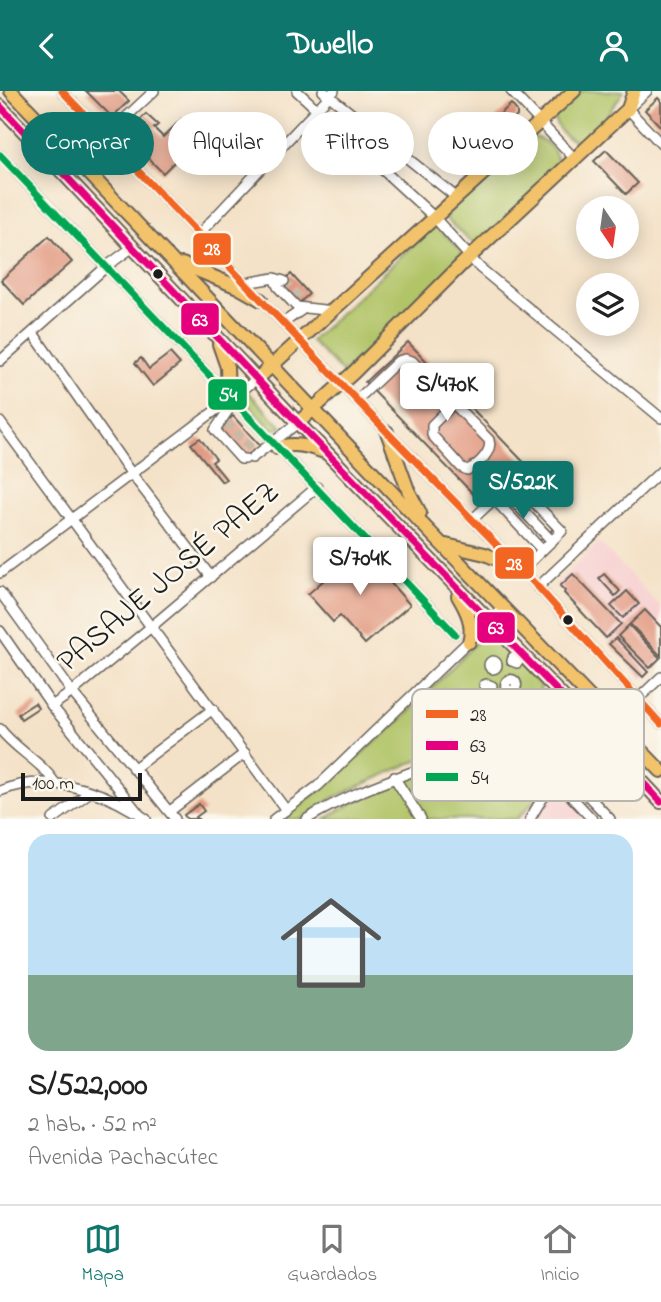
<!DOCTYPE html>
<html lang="es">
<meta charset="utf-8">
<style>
:root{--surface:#fff;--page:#f6f6f6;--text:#222;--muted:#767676;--line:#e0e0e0;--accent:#0f766e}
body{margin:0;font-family:"Indie Flower",sans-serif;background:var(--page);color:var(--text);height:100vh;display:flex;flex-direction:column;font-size:26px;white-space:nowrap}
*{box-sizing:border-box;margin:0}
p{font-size:23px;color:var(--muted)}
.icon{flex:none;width:38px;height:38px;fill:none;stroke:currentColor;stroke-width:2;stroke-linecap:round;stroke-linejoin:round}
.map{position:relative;height:728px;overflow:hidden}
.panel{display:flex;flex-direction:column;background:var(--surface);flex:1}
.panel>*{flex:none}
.top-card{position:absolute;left:21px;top:21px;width:620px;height:63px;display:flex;gap:14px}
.needle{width:46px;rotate:167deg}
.controls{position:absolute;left:576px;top:105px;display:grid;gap:14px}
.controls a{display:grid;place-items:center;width:63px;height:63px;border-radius:50%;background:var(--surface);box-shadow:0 4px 18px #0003;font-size:35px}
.scale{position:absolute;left:21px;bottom:18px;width:121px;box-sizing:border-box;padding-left:7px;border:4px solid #1c1c1c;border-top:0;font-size:19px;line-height:24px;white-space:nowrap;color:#1c1c1c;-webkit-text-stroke:5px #fbf7ec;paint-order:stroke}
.price{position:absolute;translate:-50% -60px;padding:0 16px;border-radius:7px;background:#fff;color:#222;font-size:23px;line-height:46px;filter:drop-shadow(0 2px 4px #0008)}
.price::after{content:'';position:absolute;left:50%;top:42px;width:21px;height:16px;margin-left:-10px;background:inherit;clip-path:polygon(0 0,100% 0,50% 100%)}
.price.selected{background:var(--accent);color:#fff}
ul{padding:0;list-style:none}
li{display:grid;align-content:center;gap:14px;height:371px;padding:0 28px}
li span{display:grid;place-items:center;height:217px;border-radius:21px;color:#555}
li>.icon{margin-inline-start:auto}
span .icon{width:126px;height:126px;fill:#fffc;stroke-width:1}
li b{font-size:30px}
.pill{padding:0 24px;border-radius:32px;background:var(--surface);box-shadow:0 4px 18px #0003;font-size:24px;line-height:63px}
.pill.selected{background:var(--accent);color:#fff}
header{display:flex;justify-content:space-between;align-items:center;height:91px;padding:0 28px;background:var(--accent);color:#fff;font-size:32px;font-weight:700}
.dock{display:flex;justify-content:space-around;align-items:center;height:98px;border-top:2px solid var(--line);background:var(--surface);font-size:19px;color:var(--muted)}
.dock a{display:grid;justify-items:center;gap:4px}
.dock .selected{color:var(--accent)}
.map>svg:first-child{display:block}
</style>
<header><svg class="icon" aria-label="back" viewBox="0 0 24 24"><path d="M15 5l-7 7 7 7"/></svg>Dwello<svg class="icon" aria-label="person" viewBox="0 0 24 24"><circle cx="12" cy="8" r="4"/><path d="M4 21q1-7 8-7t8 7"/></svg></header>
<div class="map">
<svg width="661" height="728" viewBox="0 0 661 728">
<rect width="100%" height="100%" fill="#fbf7ec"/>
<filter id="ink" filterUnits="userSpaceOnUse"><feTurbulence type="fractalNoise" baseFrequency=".0143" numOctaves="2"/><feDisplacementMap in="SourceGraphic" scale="14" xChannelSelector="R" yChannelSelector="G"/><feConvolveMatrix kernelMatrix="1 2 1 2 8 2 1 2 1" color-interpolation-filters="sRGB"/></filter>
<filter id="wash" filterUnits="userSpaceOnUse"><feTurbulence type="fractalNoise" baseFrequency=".00686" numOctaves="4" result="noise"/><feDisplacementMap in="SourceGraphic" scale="28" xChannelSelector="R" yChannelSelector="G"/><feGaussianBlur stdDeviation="1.57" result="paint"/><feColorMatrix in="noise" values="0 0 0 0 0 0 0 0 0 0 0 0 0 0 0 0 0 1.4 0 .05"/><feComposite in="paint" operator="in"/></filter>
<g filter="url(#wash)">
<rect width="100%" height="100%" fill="#f4e2c8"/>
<g fill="#f7cfd0">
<polygon points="599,451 661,516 661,572 643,589 555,493"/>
<polygon points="557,687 597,728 519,728"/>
</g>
<g fill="#b1c468" stroke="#667042" stroke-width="2">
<path d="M582 0H624L593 44C577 58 558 44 554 26L560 14Z"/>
<path d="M528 45C546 46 558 60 559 77L480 152 470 150 447 129 446 122Z"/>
<polygon points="432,136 438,136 461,159 462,169 343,282 311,250"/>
<polygon points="248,301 283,337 272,338 247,312 246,302"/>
<polygon points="488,539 541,595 538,609 516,631 478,651 408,673 331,708 302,728 279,728 325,695 404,626"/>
<path d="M519 647 557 686 517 728H325C364 703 409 687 454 671 476 663 498 657 519 647Z"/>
</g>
<g id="blocks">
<g fill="#e29981">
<polygon points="86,0 119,0 129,10 112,26"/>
<polygon points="658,7 661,10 661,36 645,19"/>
<polygon points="511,13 517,20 517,25 491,50 482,40"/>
<polygon points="146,23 158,34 154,37 163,46 182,28 200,46 163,82 125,44"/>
<polygon points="606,59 638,92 626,103 594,70"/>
<polygon points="49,145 72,171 24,214 1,189"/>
<polygon points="291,183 309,203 297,214 279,194"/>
<polygon points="408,251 537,385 526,395 512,381 481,411 365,291"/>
<polygon points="170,262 180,273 153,295 135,272 141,267 149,278"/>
<polygon points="233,325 262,357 247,371 218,338"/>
<polygon points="200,347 216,368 212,371 226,388 222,391 191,353"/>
<polygon points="517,400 553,438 548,443 512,405"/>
<polygon points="508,408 544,446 538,451 502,413"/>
<polygon points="360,457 410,514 365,553 340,525 333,531 308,503"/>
<polygon points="573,483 621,533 606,547 564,502 565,500 560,495"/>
<polygon points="604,483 620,500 615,505 599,487"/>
<polygon points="627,500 639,513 623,527 611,515"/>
<polygon points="645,519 661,536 661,565 630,533"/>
<polygon points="629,534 660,567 650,577 618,545"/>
<polygon points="616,547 648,581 643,586 609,553"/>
<polygon points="35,612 38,617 21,628 18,623"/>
<polygon points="199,713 204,720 196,726 198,728 187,728 184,724"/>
</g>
</g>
</g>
<g filter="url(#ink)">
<use href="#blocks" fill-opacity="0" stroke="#686158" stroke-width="2"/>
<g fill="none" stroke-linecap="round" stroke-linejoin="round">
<g stroke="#c9baa6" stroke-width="9" stroke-dasharray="9 4.5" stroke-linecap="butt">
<polyline points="284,190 302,209"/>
<polyline points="226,331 256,363"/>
</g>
<defs>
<g id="minor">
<polyline points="62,0 387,341 538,496 661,633"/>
<polyline points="297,0 434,126 480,177 661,327"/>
<polyline points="323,0 456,106"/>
<polyline points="511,0 575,68"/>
<polyline points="647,0 628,18 661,53"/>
<polyline points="105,46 154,0"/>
<polyline points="0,64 455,543"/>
<polyline points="199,143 334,0"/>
<polyline points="274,187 278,196 297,216 333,220"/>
<polyline points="245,192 274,187 284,190"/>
<polyline points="283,232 303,218"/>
<polyline points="33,242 131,382 211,486"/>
<polyline points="0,270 107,175 133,156"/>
<polyline points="232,307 229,318 215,339 241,368 245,368"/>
<path d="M357 309 398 270 405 268 412 270 489 349C493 360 478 375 467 379L461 376 432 344V334L448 318 444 302"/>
<polyline points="0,331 286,719"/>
<polyline points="252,367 298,332"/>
<polyline points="503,399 552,450"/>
<polyline points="494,408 542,459"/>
<polyline points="473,428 513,390 562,440 522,479"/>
<polyline points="0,482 257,288"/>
<polyline points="538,496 661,380"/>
<polyline points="0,501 72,601 175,728"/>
<polyline points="0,540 52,615 140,724 146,728"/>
<polygon points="513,566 518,571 517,572 512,570"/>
<circle cx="493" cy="574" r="4"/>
<circle cx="511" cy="594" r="5.5"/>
<polygon points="487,593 492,595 491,600 484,594"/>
<polyline points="639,607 661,586"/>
<polyline points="52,615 72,601 151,536 317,396"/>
<polyline points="519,632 610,728"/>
<path d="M0 638C16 659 41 670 55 692"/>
<polyline points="133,678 213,618"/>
<polyline points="394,686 421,728"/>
<path d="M0 700C43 682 97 697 135 721"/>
<polyline points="170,720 245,662"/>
<polyline points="53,728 90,701"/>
<polyline points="274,728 318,695 504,516"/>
<path d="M307 728C364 693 427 679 486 651 516 637 534 616 568 611"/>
<path d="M530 728C537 716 544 702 556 695L565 699 592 728"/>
</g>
<g id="major">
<polyline points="11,0 427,438 661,680"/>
<polyline points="0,15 298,332 568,611 661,711"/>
<polyline points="182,173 238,196 261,209"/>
<polyline points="219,253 227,276 228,303"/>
<polyline points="257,288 574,0"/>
<polyline points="298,332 354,281 461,174 628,18 634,0"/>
<polyline points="387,341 408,399 420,422"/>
<path d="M277 357C293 351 308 355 324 361"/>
<polyline points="446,454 485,463 522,479"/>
<path d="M458 505C467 520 474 534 469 551"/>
</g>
</defs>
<use href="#minor" stroke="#686158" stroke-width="12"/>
<use href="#major" stroke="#686158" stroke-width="16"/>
<use href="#minor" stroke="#fff" stroke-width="9"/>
<use href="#major" stroke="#f2c36a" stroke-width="12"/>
<defs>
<polyline id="bus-1" points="62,0 387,341 538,496 661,633"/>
<polyline id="bus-2" points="0,15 298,332 568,611 661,711"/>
<polyline id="bus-3" points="0,64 455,543"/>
</defs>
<use href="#bus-1" stroke="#fbf7ec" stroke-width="12"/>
<use href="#bus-2" stroke="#fbf7ec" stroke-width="12"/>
<use href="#bus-3" stroke="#fbf7ec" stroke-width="12"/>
<use href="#bus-1" stroke="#f26522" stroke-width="7"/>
<use href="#bus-2" stroke="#e5007d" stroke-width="7"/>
<use href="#bus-3" stroke="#00a651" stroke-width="7"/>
</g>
</g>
<g fill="#1c1c1c" stroke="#fbf7ec" stroke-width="2.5">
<circle cx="158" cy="183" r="6"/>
<circle cx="568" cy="529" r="6"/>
</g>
<g text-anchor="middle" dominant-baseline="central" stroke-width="5" stroke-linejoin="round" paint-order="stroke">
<g font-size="32" fill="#1c1c1c" stroke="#fbf7ec">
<text transform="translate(169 487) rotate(-40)">PASAJE JOSÉ PAEZ</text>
</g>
</g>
<rect x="412" y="598" width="232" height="112" rx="10" fill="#fbf7ec" stroke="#b8b5ae" stroke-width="2"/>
<rect x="426" y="619" width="32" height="8" fill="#f26522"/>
<rect x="426" y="650" width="32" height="9" fill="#e5007d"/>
<rect x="426" y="682" width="32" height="8" fill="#00a651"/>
<g font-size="19" fill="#1c1c1c">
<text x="470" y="630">28</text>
<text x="470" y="661">63</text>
<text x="470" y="693">54</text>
</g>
<g stroke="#fbf7ec" stroke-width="2.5">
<rect x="192" y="141" width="40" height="34" rx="7" fill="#f26522"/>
<rect x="180" y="211" width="40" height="34" rx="7" fill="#e5007d"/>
<rect x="207" y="287" width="41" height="33" rx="7" fill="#00a651"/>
<rect x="494" y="455" width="41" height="34" rx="7" fill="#f26522"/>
<rect x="476" y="520" width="40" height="33" rx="7" fill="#e5007d"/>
</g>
<g font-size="19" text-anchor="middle" font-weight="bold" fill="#fff">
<text x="212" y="164">28</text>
<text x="200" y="235">63</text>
<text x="228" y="310">54</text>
<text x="514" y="479">28</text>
<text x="496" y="543">63</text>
</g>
</svg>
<div class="controls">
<a><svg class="needle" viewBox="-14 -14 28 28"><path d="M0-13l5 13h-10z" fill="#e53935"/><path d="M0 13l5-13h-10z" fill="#767676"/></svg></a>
<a><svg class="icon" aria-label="layers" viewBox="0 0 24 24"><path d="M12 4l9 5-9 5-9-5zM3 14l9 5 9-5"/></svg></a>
</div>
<div class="scale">100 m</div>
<b class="price" style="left:447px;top:332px">S/470K</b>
<b class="price selected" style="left:523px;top:430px">S/522K</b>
<b class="price" style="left:360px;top:506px">S/704K</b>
<div class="top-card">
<a class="pill selected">Comprar</a>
<a class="pill">Alquilar</a>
<a class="pill">Filtros</a>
<a class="pill">Nuevo</a>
</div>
</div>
<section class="panel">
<ul>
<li><span style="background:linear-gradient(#bfe0f5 65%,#7fa58c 0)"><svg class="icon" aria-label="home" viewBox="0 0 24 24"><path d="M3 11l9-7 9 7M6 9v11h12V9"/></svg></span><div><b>S/522,000</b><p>2 hab. · 52 m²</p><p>Avenida Pachacútec</p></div></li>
</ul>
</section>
<nav class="dock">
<a class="selected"><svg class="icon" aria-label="map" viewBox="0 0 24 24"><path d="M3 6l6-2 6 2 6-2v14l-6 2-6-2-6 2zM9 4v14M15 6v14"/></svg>Mapa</a>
<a><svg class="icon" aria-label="saved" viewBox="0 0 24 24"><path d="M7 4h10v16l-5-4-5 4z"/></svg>Guardados</a>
<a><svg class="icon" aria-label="home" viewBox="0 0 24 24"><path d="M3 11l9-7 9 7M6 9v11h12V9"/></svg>Inicio</a>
</nav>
